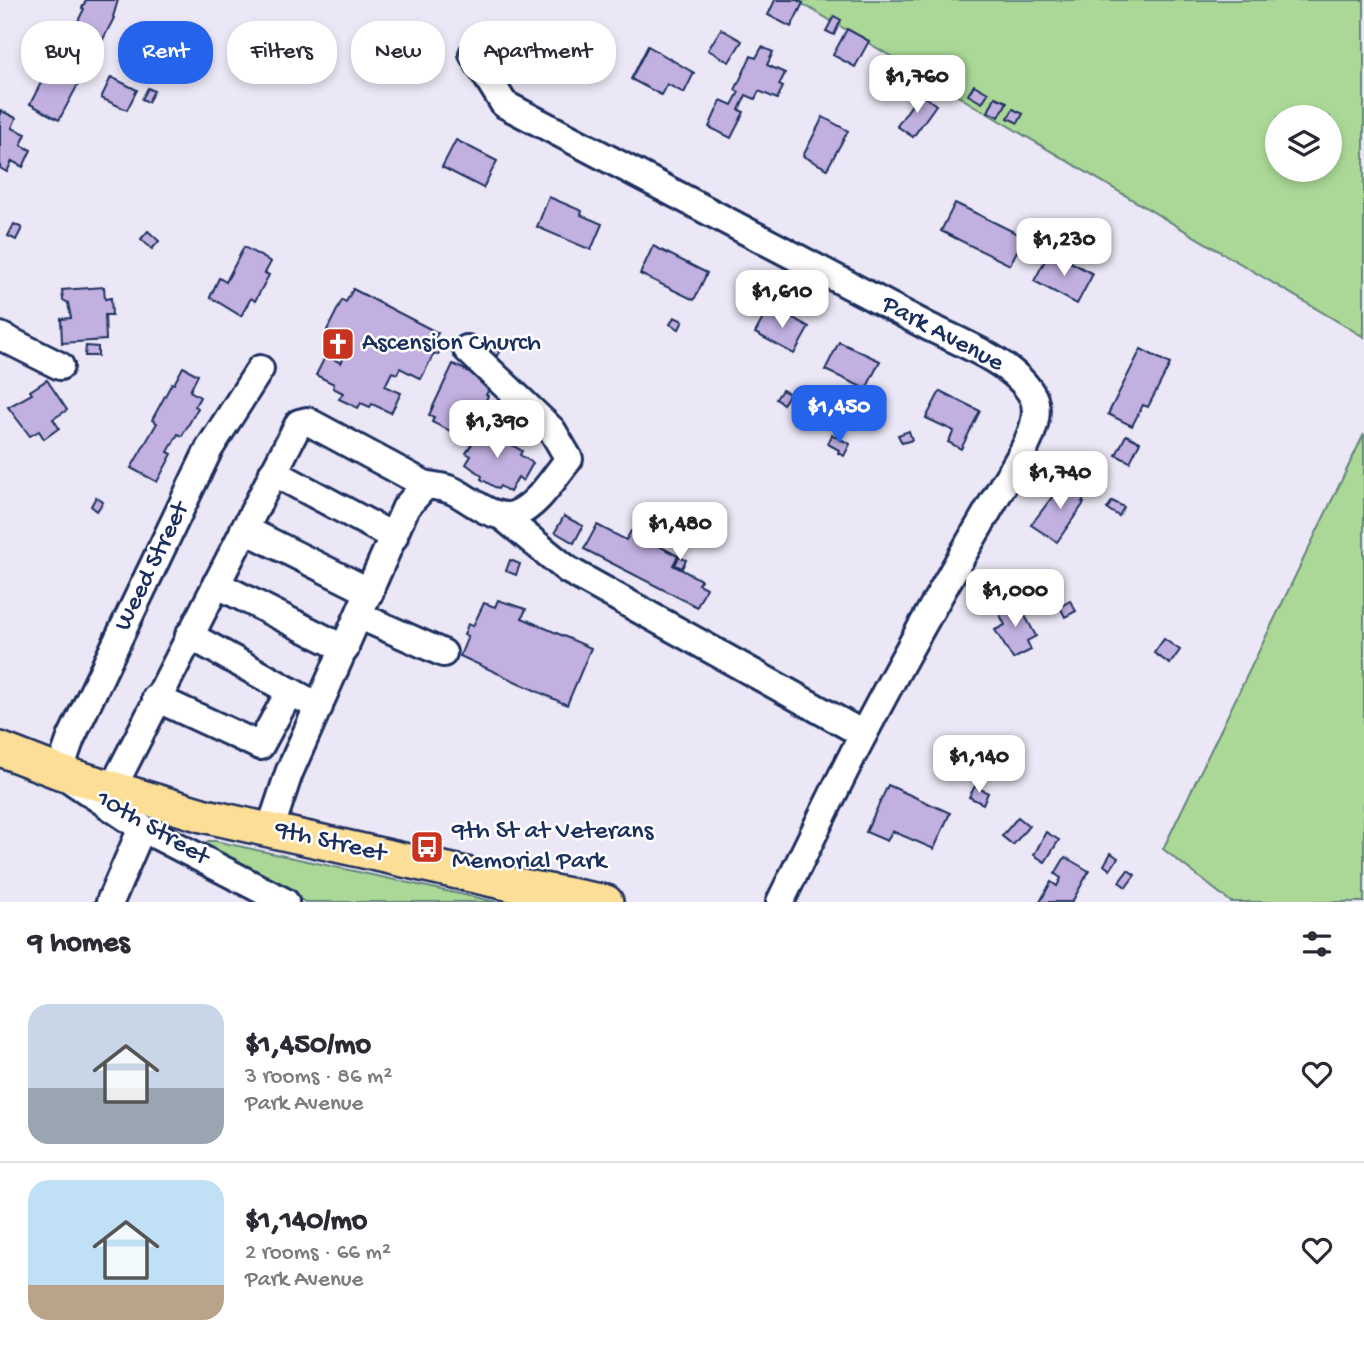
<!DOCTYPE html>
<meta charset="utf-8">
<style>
:root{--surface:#fff;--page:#f7f7f7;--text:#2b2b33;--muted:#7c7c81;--line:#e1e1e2;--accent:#2563eb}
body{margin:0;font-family:"Gochi Hand",sans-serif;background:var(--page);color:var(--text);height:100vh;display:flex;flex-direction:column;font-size:26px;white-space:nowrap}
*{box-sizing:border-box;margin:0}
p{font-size:23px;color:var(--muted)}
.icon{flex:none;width:38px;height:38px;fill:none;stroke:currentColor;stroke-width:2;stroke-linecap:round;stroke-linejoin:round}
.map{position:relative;height:902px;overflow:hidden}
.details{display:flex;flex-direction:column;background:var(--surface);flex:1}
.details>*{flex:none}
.banner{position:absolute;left:21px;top:21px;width:700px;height:63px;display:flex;gap:14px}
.buttons{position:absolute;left:1265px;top:105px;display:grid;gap:14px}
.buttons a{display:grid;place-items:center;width:77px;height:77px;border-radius:50%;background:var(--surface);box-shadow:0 4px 10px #0003;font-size:35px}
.price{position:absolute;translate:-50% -60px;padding:0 16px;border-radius:14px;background:#fff;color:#222;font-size:23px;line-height:46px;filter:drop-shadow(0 2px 4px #0008)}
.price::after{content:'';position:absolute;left:50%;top:42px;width:21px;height:16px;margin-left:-10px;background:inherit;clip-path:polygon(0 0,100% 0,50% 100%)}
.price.active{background:var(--accent);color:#fff}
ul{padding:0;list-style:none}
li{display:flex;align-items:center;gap:21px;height:175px;padding:0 28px}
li+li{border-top:2px solid var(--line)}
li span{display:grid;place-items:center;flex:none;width:196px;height:140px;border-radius:21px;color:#555}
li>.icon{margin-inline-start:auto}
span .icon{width:84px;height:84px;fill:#fffc;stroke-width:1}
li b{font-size:30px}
h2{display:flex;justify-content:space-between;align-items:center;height:84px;padding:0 28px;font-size:30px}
.tag{padding:0 24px;border-radius:28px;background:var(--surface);box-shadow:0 4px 10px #0003;font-size:24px;line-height:63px}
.tag.active{background:var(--accent);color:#fff}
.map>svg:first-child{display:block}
</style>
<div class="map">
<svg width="1364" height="902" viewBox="0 0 1364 902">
<rect width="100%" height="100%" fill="#ece7f6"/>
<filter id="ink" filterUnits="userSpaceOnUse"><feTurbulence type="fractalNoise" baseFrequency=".0143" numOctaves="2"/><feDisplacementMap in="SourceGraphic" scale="14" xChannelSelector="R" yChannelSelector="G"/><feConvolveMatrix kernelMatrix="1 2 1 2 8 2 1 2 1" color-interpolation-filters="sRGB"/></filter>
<g filter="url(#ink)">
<g fill="#abd897" stroke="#63847a" stroke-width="2" fill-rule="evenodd">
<path d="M796 0H1364V337ZM1278 117H1330V170H1278Z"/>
<polygon points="1364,434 1364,902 1231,902 1163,849"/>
<polygon points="208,841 215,841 497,902 305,902 205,851 203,847"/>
</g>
<g fill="#c1b0e0" stroke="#1b2f5e" stroke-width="2">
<polygon points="86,0 118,0 113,17 114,18 100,45 73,31 84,9 82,8"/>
<polygon points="775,0 797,0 803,3 791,27 768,15"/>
<polygon points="834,16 841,20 834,35 826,31"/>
<polygon points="721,29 742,41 729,62 708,50"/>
<polygon points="847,29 869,41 855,67 833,55"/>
<polygon points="60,46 90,62 59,120 30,104"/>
<polygon points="648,46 694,73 684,93 667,84 661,95 631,79"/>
<polygon points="762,47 773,52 767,65 785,73 779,85 783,87 777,99 759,91 755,99 746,95 739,110 744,112 731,138 709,127 721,100 732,105 739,92 735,90 751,56 756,58"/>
<polygon points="157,54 167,58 158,74 149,69"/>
<polygon points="946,74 962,81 957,92 941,84"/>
<polygon points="111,77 137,90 127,110 101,98"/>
<polygon points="974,85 988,93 982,103 968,95"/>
<polygon points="148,88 154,91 148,102 142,99"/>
<polygon points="920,93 936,105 913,137 897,126"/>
<polygon points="995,97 1007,102 999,117 988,112"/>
<polygon points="1013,109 1023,114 1018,123 1008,118"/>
<polygon points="0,110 16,118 12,128 26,134 21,145 31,150 23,167 12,161 7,172 0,168"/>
<polygon points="823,117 848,131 827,169 803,156"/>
<polygon points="456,140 497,161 483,188 442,167"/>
<polygon points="549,197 582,211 581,215 602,224 591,250 537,227"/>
<polygon points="955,203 1024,237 1010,265 941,231"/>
<polygon points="1054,218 1063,223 1057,234 1048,229"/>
<polygon points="14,224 22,228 16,240 8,236"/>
<polygon points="148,231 159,241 152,249 141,239"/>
<polygon points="653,246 707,273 694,300 640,274"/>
<polygon points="244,247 271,262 265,273 269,275 255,301 251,298 241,316 210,297 219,278 226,282"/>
<polygon points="1050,251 1093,274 1077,304 1034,281"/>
<polygon points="104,287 105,299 111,298 112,315 105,315 106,340 62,343 61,319 71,318 68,303 63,300 62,290"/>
<polygon points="353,289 438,333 433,341 442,346 438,355 434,353 421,379 400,368 397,374 392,372 385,386 401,393 391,413 372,404 370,407 361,403 358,408 339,399 343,393 333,388 334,384 316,375 326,355 341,363 348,348 345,346 348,340 327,330 342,300 346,302"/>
<polygon points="770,305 809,327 794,354 755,333"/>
<polygon points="674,317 683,321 679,329 670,324"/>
<polygon points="839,342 880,361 866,389 825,370"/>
<polygon points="86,346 98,347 98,356 85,356"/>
<polygon points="495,346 500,352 493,359 488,353"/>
<polygon points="1141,349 1170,364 1148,407 1143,405 1132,426 1108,414"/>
<polygon points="453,364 492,383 486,395 488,396 468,435 464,433 462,437 432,422 434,417 429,415"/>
<polygon points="183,367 198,375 190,391 200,397 195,406 198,408 182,436 178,434 168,452 172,454 157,482 131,468 157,423 152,420 172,383 174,384"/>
<polygon points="47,380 67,410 53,419 59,428 44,439 39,431 30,436 8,407 32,394 30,391"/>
<polygon points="782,390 790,394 783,404 776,399"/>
<polygon points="940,391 980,411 961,449 948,442 954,431 926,418"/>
<polygon points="485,424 504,435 502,439 522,451 520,455 533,463 523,481 518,477 510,492 500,486 498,489 481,479 482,476 466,464 471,456 466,453"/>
<polygon points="909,431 912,440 902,443 898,435"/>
<polygon points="832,435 850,444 844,456 838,453 839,450 828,444"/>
<polygon points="1126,435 1140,442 1130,462 1116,455"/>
<polygon points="1065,480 1086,495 1082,502 1084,503 1057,542 1031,525"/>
<polygon points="96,497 103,502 97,511 91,506"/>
<polygon points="1112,501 1124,507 1119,516 1107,509"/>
<polygon points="564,516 583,526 574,543 555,532"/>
<polygon points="597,525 626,540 631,531 678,556 673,565 701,580 698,584 706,588 697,607 584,549"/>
<polygon points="679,557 686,560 682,568 675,565"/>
<polygon points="510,560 520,564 516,575 506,571"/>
<polygon points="1015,597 1036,636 1027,641 1031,650 1013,659 995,630 1005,625 996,607"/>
<polygon points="498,600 526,609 522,618 591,648 567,705 460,656 468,636 464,635 468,624 473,626 484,603 495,607"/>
<polygon points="1070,601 1076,611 1065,617 1060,607"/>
<polygon points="1164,639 1180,650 1170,664 1154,653"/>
<polygon points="888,785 950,813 934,849 892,831 887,841 866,832"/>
<polygon points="975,786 988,793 983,804 969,797"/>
<polygon points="1018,817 1029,826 1013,845 1002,836"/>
<polygon points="1046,832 1059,840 1045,862 1034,855"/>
<polygon points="1111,853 1118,858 1110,870 1104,865"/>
<polygon points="1065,857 1089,871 1072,902 1040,902 1051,882 1057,886 1061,878 1055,874"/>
<polygon points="1128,870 1135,875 1126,887 1119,882"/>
</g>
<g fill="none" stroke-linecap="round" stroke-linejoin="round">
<defs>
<g id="minor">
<path d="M473 54 504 104 929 327C960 342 1017 364 1033 397 1045 422 1016 464 1003 485 955 567 907 650 863 735 834 790 808 846 780 902"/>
<polyline points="0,336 60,366"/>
<polyline points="260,369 209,449 71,738 59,772 142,828 285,902"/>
<polyline points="273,472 394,537"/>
<polyline points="502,516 568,570 863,734"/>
<polyline points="244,529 370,592"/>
<polyline points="216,584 345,649"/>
<polyline points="360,616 443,653"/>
<polyline points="189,635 290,691"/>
<polyline points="156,698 260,746 290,691 319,707"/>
<polyline points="112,789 299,423 307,421 426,485"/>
<path d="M270 830 289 773 406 507 426 485C456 488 456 493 480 507 490 513 505 519 516 514 538 505 554 477 569 459L552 430 467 349"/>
<polyline points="110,902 142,828"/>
</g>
<polyline id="major" points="0,749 59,772 202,815 511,884 606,902"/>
</defs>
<use href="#minor" stroke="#1b2f5e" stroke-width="32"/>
<use href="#major" stroke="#1b2f5e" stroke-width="38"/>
<use href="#minor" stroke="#fff" stroke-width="26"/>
<use href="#major" stroke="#fcde96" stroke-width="33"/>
</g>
</g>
<defs>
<symbol id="church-square" viewBox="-11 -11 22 22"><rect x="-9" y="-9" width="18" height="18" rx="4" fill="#c8321e" stroke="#fff"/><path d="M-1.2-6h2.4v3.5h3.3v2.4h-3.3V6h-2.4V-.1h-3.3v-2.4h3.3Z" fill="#fff"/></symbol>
<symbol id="bus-square" viewBox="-11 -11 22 22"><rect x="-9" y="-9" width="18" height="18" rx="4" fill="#c8321e" stroke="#fff"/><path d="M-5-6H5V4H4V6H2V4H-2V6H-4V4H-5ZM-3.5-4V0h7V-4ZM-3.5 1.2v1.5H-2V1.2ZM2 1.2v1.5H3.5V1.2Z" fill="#fff"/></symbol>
</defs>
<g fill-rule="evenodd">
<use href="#church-square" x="319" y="325" width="38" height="38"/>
<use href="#bus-square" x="408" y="828" width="38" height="38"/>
</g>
<g text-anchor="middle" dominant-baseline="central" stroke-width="5" stroke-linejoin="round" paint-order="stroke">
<g font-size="26" fill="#1b2f5e" stroke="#fff">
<text transform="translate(942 335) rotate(28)">Park Avenue</text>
<text transform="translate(153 567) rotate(-64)">Weed Street</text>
<text transform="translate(152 829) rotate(30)">10th Street</text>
<text transform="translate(330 843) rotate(13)">9th Street</text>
</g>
<g font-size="26" fill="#1b2f5e" stroke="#fff" text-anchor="start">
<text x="362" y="344">Ascension Church</text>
<text x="452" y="832">9th St at Veterans<tspan x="452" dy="30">Memorial Park</tspan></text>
</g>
</g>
</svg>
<div class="buttons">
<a><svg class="icon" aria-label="layers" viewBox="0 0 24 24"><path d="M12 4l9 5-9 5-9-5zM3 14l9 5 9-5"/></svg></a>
</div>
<b class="price" style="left:917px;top:115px">$1,760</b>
<b class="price" style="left:1064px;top:278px">$1,230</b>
<b class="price" style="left:782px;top:330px">$1,610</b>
<b class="price active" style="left:839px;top:445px">$1,450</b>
<b class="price" style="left:497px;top:460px">$1,390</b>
<b class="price" style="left:1060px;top:511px">$1,740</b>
<b class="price" style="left:680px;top:562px">$1,480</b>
<b class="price" style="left:1015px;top:629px">$1,000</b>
<b class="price" style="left:979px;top:795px">$1,140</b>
<div class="banner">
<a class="tag">Buy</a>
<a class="tag active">Rent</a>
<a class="tag">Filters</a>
<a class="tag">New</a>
<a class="tag">Apartment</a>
</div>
</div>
<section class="details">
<h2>9 homes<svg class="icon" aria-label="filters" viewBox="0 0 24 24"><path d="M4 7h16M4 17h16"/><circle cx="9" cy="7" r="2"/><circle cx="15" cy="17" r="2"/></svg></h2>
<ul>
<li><span style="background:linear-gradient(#c9d6e8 60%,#9aa5b1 0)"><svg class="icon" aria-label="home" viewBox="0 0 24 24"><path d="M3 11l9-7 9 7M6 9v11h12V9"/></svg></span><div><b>$1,450/mo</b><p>3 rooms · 86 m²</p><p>Park Avenue</p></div><svg class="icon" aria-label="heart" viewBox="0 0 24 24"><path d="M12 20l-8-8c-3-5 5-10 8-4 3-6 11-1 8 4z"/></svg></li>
<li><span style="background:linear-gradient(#bfe0f5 75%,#b9a48a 0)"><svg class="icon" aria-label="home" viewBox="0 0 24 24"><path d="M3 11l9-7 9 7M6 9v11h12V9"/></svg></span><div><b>$1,140/mo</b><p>2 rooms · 66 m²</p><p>Park Avenue</p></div><svg class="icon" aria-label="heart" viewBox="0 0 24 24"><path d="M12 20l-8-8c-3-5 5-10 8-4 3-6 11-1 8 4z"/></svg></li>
</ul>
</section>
